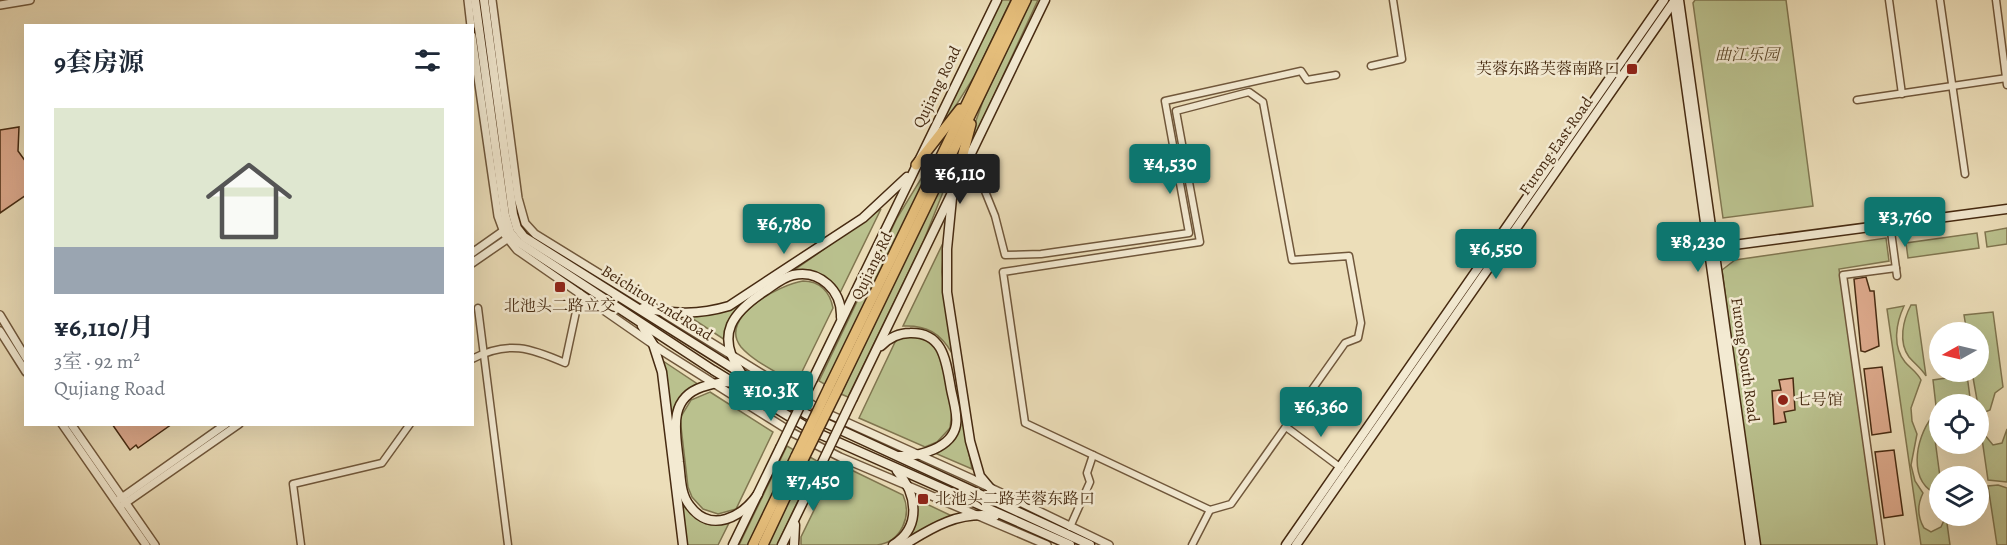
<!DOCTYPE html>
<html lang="zh">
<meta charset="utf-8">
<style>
:root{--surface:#fff;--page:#f2f2f3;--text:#1f2937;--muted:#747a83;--accent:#0f766e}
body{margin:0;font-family:Alegreya,"Noto Serif SC",serif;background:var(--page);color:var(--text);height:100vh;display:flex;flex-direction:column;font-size:22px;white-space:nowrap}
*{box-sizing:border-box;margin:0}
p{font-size:20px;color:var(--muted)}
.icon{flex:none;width:33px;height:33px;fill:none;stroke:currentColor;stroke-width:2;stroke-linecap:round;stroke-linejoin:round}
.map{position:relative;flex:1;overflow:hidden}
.drawer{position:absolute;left:24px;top:24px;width:450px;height:402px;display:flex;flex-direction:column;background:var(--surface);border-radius:0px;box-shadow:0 6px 24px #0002}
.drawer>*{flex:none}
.needle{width:39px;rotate:262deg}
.controls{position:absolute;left:1929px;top:322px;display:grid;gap:12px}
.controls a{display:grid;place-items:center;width:60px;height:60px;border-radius:50%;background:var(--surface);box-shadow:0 6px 24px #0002;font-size:30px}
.price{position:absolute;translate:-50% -51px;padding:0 14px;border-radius:6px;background:var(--accent);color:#fff;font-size:20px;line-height:39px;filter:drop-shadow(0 2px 3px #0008)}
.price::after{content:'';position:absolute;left:50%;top:36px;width:18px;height:14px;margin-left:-9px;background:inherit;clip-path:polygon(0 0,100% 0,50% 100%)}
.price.selected{background:#222;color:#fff}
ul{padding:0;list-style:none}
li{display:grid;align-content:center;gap:12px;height:318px;padding:0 30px}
li span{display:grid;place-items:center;height:186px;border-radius:0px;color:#555}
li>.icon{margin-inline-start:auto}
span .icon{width:108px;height:108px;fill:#fffc;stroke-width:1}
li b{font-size:26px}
h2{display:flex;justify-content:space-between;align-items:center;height:72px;padding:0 30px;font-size:26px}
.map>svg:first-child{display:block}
</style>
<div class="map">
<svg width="2007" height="545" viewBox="0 0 2007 545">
<rect width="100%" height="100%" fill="#ecdeb9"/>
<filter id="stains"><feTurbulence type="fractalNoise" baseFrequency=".00333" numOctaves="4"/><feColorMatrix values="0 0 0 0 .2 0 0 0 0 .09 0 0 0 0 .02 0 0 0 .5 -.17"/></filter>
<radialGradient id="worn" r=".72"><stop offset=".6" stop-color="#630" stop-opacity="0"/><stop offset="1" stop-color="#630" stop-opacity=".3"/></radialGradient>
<g fill="#bac18e" stroke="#807650" stroke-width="1.5">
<polygon points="1001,0 1011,0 974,77 941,129 939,128"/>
<polygon points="1031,0 1038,0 970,147 967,146 983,101"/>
<polygon points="1695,0 1786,0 1813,206 1723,218 1693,3"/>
<polygon points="930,164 932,165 826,385 819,381 897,218"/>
<polygon points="948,171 951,172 924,240 848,397 841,394"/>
<path d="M881 209 840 293C830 275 813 270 793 271Z"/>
<polygon points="2007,228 2007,244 1987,247 1985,232"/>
<polygon points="1977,233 1979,248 1908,258 1906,243"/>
<polygon points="1886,238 1889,261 1839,269 1878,545 1759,545 1722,270 1735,260"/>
<path d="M944 241 942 272 952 353C940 333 927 325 903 326Z"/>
<path d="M803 281C820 281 830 292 833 308L796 384C779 373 754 362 741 347 717 317 781 284 803 281Z"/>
<polygon points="739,305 729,322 725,340 690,317"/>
<path d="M1911 305H1916L1926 376C1922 369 1915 364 1909 357 1898 342 1903 320 1911 305Z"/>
<path d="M1904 306C1896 323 1892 346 1905 362 1910 368 1917 372 1921 380L1911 408 1912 421 1917 434 1911 465 1915 481 1923 493C1917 505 1917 516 1924 528L1931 532 1941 527 1946 516 1950 545H1921L1887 309Z"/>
<polygon points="1993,312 2003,387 1995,393 1990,410 1983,413 1979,411 1972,372 1978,372 1978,333 1967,333 1964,315"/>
<polygon points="924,336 940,353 952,410 950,428 937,442 925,447 859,418 897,338"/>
<polygon points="663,361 699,385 672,418 671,419"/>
<polygon points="1967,375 1971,405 1951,401 1936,406 1933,380"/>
<polygon points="710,392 773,432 736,509 718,514 703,509 692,497 688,487 680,418 691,400"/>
<polygon points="962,417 972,469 937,454 959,427"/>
<path d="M1932 417 1940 477 1939 495C1907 483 1915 439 1932 417Z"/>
<polygon points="1979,418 1982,419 1984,434 1993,445 2002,443 2007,429 2007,482 1988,480"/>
<polygon points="787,446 794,450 748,545 739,545"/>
<polygon points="810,457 817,461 777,545 767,545"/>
<path d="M837 463 903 495C912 515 902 542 877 545 853 545 826 545 801 545V537Z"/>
<polygon points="1998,485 2007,488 2007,545 1997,545 1988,486"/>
<polygon points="916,499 952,516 906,539"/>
<polygon points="682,500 716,523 729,523 718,545 685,545 680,501"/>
</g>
<g fill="#dfab8e" stroke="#462a11" stroke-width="1.5">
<polygon points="19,127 18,151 26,162 26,195 0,213 0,130"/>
<polygon points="1866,277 1870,291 1874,291 1879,346 1865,352 1861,351 1854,279"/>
<polygon points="1882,367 1891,432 1872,435 1864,369"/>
<polygon points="1793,378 1795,410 1784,412 1786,422 1774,424 1772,391 1781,390 1779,380"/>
<polygon points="112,424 172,424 138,448 136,445 130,450"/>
<polygon points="1894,450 1903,515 1884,518 1875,452"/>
</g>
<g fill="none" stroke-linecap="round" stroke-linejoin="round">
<defs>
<g id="minor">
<polyline points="1889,0 1902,94"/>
<polyline points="1940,0 1965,174"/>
<polyline points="1996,0 2007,85"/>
<polyline points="1371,66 1402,59 1393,0"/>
<polygon points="1249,92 1263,102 1292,260 1349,256 1361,323 1358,338 1345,343 1231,504 1210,510 1025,423 1003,272 1200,242 1176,111"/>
<polyline points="1857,100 2007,78"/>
<polyline points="970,154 995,216 1005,255 1041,254 1189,233 1165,101 1301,71 1307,80 1336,75"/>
<polyline points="1890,224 1897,276"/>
<polyline points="478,308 508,545"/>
<path d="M472 359C508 340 531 348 565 363L580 293"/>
<polyline points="1286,427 1341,468"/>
<polyline points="1070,527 1090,482 1087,473 1093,455"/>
<polyline points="301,545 293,484 382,463 410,424"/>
<polyline points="1192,545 1210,510"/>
<polyline points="1881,545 1843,275 1896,268"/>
</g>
<g id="tertiary">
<polyline points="468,0 471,26"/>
<polyline points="492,0 518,198 525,223 535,234 824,412 970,478 1109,545"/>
<polyline points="0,5 30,0"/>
<polyline points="472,36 498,216 505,235 517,250 664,352 793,433 840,457 1047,545"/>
<polyline points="472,253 506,229"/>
<polyline points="472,263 510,237"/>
<polyline points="0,315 26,358"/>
<polyline points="0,331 26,372"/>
<polyline points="62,424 146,545"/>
<polyline points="71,424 155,545"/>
<polyline points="120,499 226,424"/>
<polyline points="124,504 239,424"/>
</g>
<g id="secondary">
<polyline points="475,0 505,215 510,232 518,242 713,370 813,431 1070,545"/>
<polyline points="484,0 513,214 517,228 524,237 806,414 1090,545"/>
<polyline points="1674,0 1750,545"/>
<polyline points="1679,0 1756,545"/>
<polyline points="952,198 947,249 947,292 970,441 980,476 1001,501"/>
<polyline points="1711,248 2007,209"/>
<path d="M643 308C673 314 699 315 729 306L863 218 907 177"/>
<polyline points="642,326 653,344 662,372 683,545"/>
<path d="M881 346C889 338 899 333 910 333 944 332 946 362 951 389 953 400 958 414 956 425 952 448 919 457 899 456"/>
<path d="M740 371C715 334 733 312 765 291 774 285 783 277 793 275 820 269 842 291 841 317"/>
<polyline points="813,379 997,0"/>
<path d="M733 383C722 381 713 384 702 387 667 399 676 433 679 462 681 476 680 494 690 506 711 534 742 517 758 494"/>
<polyline points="853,398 1045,0"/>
<polyline points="733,545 780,448"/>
<polyline points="782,545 820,467"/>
<polyline points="794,545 795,525"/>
<path d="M893 545C922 527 917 494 897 471"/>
<path d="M904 545C933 527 959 511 995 516"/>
<polyline points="1286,545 1664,0"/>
<polyline points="1296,545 1675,0"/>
</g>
<g id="trunk">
<polyline points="916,165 960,109"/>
<polyline points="954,188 971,124"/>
<polyline points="829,387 1017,0"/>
<polyline points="837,391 1026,0"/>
<polyline points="753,545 796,456"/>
<polyline points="763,545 803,460"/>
</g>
</defs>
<use href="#minor" stroke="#70573b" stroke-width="9"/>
<use href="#tertiary" stroke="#70573b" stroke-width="10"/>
<use href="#secondary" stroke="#462a11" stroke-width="11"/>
<use href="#trunk" stroke="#462a11" stroke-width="12"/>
<use href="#minor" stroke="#f3ead2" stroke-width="6"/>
<use href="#tertiary" stroke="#f3ead2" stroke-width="7"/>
<use href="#secondary" stroke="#f3ead2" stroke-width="8"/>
<use href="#trunk" stroke="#e6bf7c" stroke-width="9"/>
<defs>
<g id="secondary-bridge">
<polyline points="780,448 813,379"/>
<polyline points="820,467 853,398"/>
</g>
<g id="trunk-bridge">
<polyline points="796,456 829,387"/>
<polyline points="803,460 837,391"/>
</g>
</defs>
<use href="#secondary-bridge" stroke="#462a11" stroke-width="11" stroke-linecap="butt"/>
<use href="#trunk-bridge" stroke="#462a11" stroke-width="12" stroke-linecap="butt"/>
<use href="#secondary-bridge" stroke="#f3ead2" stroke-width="8"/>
<use href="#trunk-bridge" stroke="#e6bf7c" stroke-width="9"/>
</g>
<g fill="#8f2418" stroke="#f3ead2" stroke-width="2">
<rect x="1626" y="63" width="12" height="12" rx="3"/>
<rect x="554" y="281" width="12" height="12" rx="3"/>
<circle cx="1783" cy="400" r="6"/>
<rect x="917" y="493" width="12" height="12" rx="3"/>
</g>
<g text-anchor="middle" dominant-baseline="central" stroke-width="5" stroke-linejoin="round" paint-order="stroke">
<g font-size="16" font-style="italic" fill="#5d482a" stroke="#f3ead2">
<text x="1747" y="55">曲江乐园</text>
</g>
<g font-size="16" fill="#462a11" stroke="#f3ead2" text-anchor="start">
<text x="1620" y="69" text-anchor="end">芙蓉东路芙蓉南路口</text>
<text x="560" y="306" text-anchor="middle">北池头二路立交</text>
<text x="1795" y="400">七号馆</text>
<text x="935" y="499">北池头二路芙蓉东路口</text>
</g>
<g font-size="16" fill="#462a11" stroke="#f3ead2">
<text transform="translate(937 87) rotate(-64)">Qujiang Road</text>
<text transform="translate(1556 146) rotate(-55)">Furong East Road</text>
<text transform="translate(872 266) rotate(-64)">Qujiang Rd</text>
<text transform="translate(657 303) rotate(32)">Beichitou 2nd Road</text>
<text transform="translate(1745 360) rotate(82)">Furong South Road</text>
</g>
</g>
<rect width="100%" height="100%" filter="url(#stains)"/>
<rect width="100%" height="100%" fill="url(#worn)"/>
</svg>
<div class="controls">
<a><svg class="needle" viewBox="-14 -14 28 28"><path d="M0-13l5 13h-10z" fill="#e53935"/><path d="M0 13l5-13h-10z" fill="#747a83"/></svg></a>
<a><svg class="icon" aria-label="locate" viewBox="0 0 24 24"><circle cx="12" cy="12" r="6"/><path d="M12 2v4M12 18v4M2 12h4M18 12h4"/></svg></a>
<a><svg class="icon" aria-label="layers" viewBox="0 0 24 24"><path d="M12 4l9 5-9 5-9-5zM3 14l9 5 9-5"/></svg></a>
</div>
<b class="price" style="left:1170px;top:195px">¥4,530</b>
<b class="price selected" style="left:960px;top:205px">¥6,110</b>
<b class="price" style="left:1905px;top:248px">¥3,760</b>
<b class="price" style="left:784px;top:255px">¥6,780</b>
<b class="price" style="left:1698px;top:273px">¥8,230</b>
<b class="price" style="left:1496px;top:280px">¥6,550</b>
<b class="price" style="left:771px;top:422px">¥10.3K</b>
<b class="price" style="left:1321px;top:438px">¥6,360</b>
<b class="price" style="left:813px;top:512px">¥7,450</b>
<section class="drawer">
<h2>9套房源<svg class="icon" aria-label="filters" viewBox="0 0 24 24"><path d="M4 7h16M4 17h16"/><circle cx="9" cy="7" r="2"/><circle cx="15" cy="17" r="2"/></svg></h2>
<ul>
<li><span style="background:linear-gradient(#dfe7d0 75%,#9aa5b1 0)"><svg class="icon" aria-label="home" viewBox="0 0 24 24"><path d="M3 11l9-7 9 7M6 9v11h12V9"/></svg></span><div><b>¥6,110/月</b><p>3室 · 92 m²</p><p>Qujiang Road</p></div></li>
</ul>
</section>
</div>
